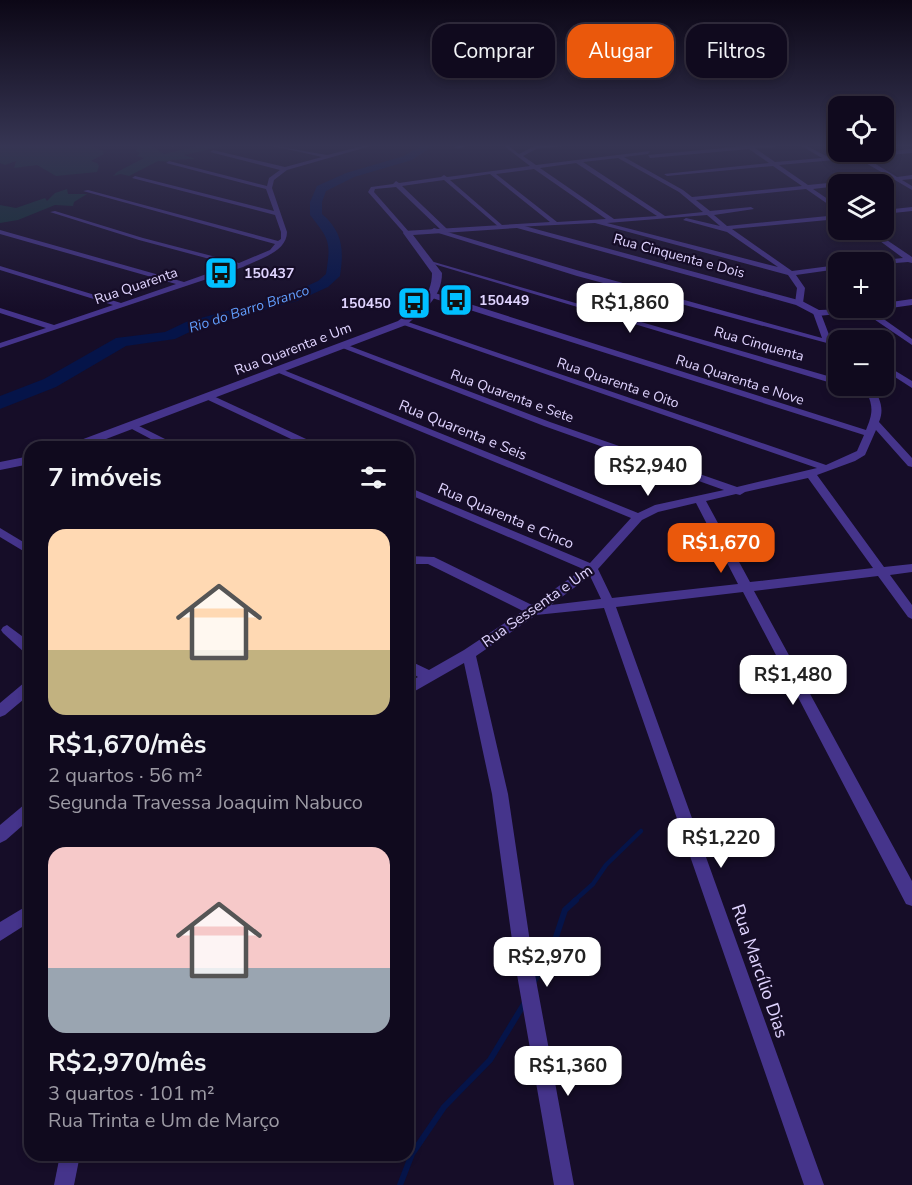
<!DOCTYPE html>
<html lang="pt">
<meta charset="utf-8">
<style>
:root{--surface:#100a1e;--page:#1e182b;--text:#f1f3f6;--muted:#9c9aa4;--line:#302b3c;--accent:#ea580c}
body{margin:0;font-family:"Nunito Sans",sans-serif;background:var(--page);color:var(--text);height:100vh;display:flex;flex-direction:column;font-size:22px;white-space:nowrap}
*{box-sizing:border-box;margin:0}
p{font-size:20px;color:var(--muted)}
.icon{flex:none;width:33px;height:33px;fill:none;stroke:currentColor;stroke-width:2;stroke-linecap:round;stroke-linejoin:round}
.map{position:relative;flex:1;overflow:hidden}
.panel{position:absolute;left:24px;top:441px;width:390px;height:720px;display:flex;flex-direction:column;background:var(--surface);border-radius:18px;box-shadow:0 3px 9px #0003,0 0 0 2px var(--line)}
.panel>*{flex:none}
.banner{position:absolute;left:432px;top:24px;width:390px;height:54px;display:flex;gap:12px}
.fabs{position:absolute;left:828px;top:96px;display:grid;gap:12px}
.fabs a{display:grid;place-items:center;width:66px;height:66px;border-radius:12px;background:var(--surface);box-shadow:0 3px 9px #0003,0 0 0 2px var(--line);font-size:30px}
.price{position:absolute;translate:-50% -51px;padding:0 14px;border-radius:12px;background:#fff;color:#222;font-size:20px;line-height:39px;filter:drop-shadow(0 2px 3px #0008)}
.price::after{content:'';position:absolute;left:50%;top:36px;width:18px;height:14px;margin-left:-9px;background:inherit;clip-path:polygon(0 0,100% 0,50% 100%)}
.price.current{background:var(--accent);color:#fff}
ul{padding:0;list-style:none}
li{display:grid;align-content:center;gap:12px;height:318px;padding:0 24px}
li span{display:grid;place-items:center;height:186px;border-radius:18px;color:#555}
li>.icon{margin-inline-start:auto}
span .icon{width:108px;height:108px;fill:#fffc;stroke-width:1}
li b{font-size:26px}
h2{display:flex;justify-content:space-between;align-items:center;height:72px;padding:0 24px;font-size:26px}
.pill{padding:0 21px;border-radius:18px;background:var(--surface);box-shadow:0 3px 9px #0003,0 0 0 2px var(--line);font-size:21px;line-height:54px}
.pill.current{background:var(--accent);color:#fff}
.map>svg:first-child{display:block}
</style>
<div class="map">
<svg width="912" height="1185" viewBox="0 0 912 1185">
<rect width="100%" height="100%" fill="#160d28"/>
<g fill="#102f33">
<polygon points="0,145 91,145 91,147 104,151 102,152 104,154 91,161 97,163 99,166 97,172 56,176 37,165 14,168 16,161 5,165 0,163"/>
<polygon points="134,145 150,145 164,154 194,147 195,145 224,145 222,146 224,146 184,155 195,159 170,160 171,162 158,161 129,176 121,174 113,176 117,172 144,158 137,156 140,153 136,151 139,147"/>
<polygon points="67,189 68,194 87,194 74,202 73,206 55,205 18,220 0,223 0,205 16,208 45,198 47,201 55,193"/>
</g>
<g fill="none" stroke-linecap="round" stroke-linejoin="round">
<polyline stroke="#051449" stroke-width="4.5" points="574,901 593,884 606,865 641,831"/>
<g stroke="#051449" stroke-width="6">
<polyline points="534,981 550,955 565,910 576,900"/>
<polyline points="400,1185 412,1154 444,1107 490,1060 524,1004"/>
</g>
<path fill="#051449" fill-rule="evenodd" d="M422 145H434L412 160 354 177 326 191 322 202V214C343 232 344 250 340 276L328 287 297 301 198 328 175 339 126 346 56 387 0 409V396L44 379 116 338 165 332 186 322 287 295 318 281 326 274C331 242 330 240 310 215V202L317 186 346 173 404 156Z"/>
<g fill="#45348b" fill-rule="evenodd">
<polygon points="169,145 176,145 173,147"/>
<path d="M269 145 327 155 367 145H374L287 170 274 180 272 188 287 232C287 252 259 259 243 267L0 348V343L46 328 0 313V308L54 325 113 305 0 270V266L121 303 176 284 0 234V230L184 282 232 265 139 240 50 212 55 211 143 238 239 263 270 250 275 244 83 191 88 190 278 241 281 239V232L275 215 132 178 135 176 274 211 266 189 166 163 169 161 267 186 269 178 280 170 210 152 213 150 285 167 322 157Z"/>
<polygon points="461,145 469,145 458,149 455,147"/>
<path d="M503 145H508L519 154 535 146 570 145 536 149 523 156 536 165 650 151 648 154 624 157 683 190 692 197 802 186 773 166 667 176 664 174 769 163 749 149 650 158 648 155 745 146V145H777L775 147 755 148 775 162 822 158 800 145H805L828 157 912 149V153L864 157 897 177 912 175V179L902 180 912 186V190L895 180 838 184V186L813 189 838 206V211L806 189 696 200 710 211 751 207 754 209 714 215 727 226 838 215V219L732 229 792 271 838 265V269L796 275 805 288 803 303 799 305 795 303 797 288 788 275 595 223 515 227 514 226 517 224 550 222 490 174 450 180 502 225 503 226 500 228 444 180 402 186 446 228 447 229 444 231 583 272 822 338 813 313 820 311 831 340 838 342V346L577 276 432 231 431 230 434 228 441 230 396 187 375 189 374 192 410 233 405 234 368 192 371 187 393 184 396 181 399 183 441 177 444 175 447 177 530 166ZM618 158 679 192 703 212 665 216 583 162ZM857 158 890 177 808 185 779 165ZM576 163 657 216 614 219 540 168ZM534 169 606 219 557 222 496 174ZM707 215 720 226 686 218 683 220 727 232 778 267 607 223Z"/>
<polygon points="912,207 912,211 884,214 884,210"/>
<polygon points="865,230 872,230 912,257 912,263 908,262 884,264 880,262 883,260 903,258"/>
<polygon points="427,260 838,379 838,385 427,262"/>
<path d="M429 293H435L866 430C872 415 874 408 867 393L848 386H873C879 398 885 408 879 422L912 458V467L908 466 876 430 865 455 855 461 817 475 884 567 912 564V572L890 575 912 605V619L908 617 878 576 754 591 912 881V906L906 904 743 592 616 607 824 1185H804L604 608 536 615 476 656 508 794 534 969 574 1185H554L516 969 492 794 464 663 408 695V682L418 677 408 671V660L429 670 464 650 523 611 428 564H408V556L434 557 532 605 583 569 408 494V487L590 563 631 518 274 371 281 369 638 513 655 505 724 490 544 426 340 347 347 345 550 422 737 487 817 468 398 323 405 321 826 465 857 451 864 435 429 297ZM808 478 873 568 750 582 706 501 736 494 740 495 745 492ZM696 503 738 584 612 598 598 569 642 520 658 512ZM590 576 601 599 551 605Z"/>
<polygon points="862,308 868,308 912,339 912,345 862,311"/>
<polygon points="884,364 912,381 912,388 884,370"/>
<polygon points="209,394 319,445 321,447 308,447 206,399 204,397"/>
<polygon points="133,423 177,445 179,447 166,447 130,428 130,424"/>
<polygon points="0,528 30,546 30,555 0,537"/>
<polygon points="7,625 30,642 30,654 25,653 3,633 1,630 3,627"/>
<polygon points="30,680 30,694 5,715 0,717 0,703 25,682"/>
<polygon points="30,802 30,819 6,840 0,843 0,825 25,804"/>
<polygon points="30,904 30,922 0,941 0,922"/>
<polygon points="60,1155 80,1155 74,1185 54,1185"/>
</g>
<g fill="#45348b" fill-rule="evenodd">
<path d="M517 224 802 301 819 310 878 308 873 311 817 316 796 305 517 228 413 235 442 273C442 298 423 311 406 325L85 447H68L70 444 398 321C416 308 432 297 432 273L403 233 404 231Z"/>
<polygon points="912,299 912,305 884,309 880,308 884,308 884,303"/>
<polygon points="30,456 30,464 0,470 0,462"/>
</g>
</g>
<linearGradient id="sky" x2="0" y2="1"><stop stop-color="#0c0716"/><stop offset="0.47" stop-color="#363553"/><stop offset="1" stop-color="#363553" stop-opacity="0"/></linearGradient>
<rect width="912" height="310" fill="url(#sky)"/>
<defs>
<symbol id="bus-square" viewBox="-11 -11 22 22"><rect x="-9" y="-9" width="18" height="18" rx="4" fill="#00bfff" stroke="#160d28"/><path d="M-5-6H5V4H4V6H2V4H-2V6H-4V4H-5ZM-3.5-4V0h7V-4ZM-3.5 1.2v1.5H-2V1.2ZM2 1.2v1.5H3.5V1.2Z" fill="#111"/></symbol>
</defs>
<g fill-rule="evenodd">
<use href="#bus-square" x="202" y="254" width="38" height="38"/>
<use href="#bus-square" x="437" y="281" width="38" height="38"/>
<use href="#bus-square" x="395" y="284" width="38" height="38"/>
</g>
<g text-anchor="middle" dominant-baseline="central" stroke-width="4.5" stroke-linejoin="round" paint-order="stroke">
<g font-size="14" fill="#e0d4ff" stroke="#160d28">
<text transform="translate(679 256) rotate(15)">Rua Cinquenta e Dois</text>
<text transform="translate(136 286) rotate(-19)">Rua Quarenta</text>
<text transform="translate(759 344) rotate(16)">Rua Cinquenta</text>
<text transform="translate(293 349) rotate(-21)">Rua Quarenta e Um</text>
<text transform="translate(740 380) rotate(18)">Rua Quarenta e Nove</text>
<text transform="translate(618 383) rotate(19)">Rua Quarenta e Oito</text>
<text transform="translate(512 396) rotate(20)">Rua Quarenta e Sete</text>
</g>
<g font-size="14" font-weight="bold" fill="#e0d4ff" stroke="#160d28" text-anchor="start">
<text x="244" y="273">150437</text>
<text x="479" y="300">150449</text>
<text x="391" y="303" text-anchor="end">150450</text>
</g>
<g font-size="14" font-style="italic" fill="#629fff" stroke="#160d28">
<text transform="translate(249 309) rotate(-18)">Rio do Barro Branco</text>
</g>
<g font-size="15" fill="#e0d4ff" stroke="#160d28">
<text transform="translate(463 430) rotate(22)">Rua Quarenta e Seis</text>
<text transform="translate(506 516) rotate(23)">Rua Quarenta e Cinco</text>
<text transform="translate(537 606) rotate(-35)">Rua Sessenta e Um</text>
</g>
<g font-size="18" fill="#e0d4ff" stroke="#160d28">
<text transform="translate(760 971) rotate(71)">Rua Marcílio Dias</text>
</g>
</g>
</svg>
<div class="fabs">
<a><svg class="icon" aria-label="locate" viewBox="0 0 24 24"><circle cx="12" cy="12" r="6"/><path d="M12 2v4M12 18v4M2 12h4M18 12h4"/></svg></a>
<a><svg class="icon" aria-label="layers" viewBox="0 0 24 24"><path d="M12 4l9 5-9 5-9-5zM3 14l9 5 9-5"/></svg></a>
<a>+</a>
<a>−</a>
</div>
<b class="price" style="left:630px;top:334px">R$1,860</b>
<b class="price" style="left:648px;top:497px">R$2,940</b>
<b class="price current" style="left:721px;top:574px">R$1,670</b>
<b class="price" style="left:793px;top:706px">R$1,480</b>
<b class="price" style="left:721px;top:869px">R$1,220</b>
<b class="price" style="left:547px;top:988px">R$2,970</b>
<b class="price" style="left:568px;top:1097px">R$1,360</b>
<div class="banner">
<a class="pill">Comprar</a>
<a class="pill current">Alugar</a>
<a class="pill">Filtros</a>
</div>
<section class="panel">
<h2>7 imóveis<svg class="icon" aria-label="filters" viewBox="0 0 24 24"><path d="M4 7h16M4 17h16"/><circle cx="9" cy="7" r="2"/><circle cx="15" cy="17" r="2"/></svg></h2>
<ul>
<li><span style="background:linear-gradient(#ffd9b3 65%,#c2b280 0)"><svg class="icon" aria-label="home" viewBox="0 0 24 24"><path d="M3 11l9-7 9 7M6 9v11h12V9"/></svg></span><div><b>R$1,670/mês</b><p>2 quartos · 56 m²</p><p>Segunda Travessa Joaquim Nabuco</p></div></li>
<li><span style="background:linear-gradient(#f6c9c9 65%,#9aa5b1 0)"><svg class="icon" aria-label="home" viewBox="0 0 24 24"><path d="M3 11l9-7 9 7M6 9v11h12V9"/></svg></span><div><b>R$2,970/mês</b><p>3 quartos · 101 m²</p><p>Rua Trinta e Um de Março</p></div></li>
</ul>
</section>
</div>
